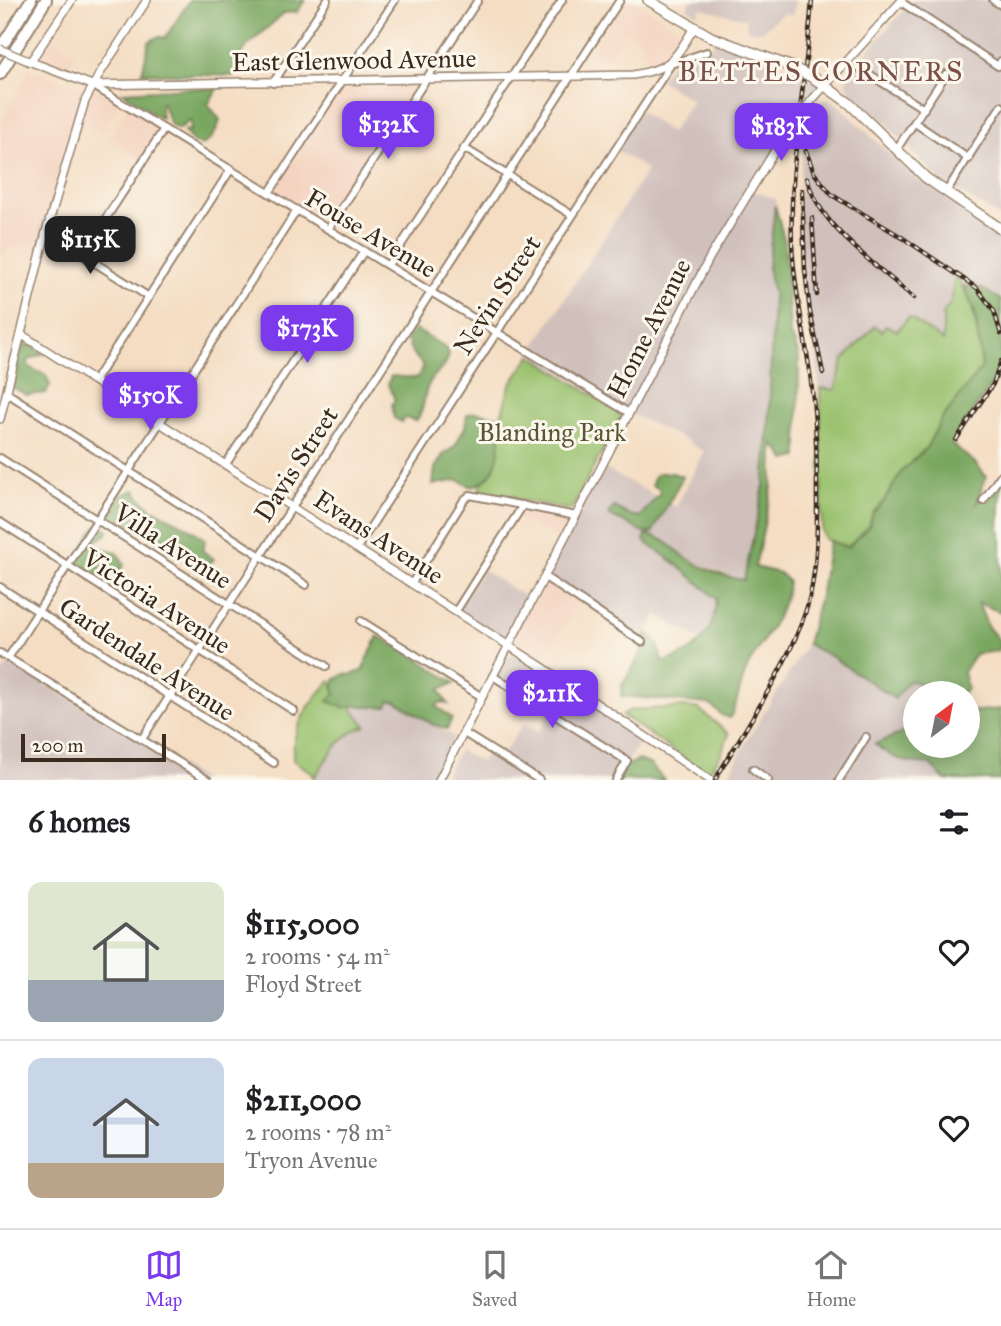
<!DOCTYPE html>
<meta charset="utf-8">
<style>
:root{--surface:#fff;--page:#f6f6f6;--text:#202124;--muted:#757577;--line:#e0e0e0;--accent:#7c3aed}
body{margin:0;font-family:"IM FELL Great Primer",serif;background:var(--page);color:var(--text);height:100vh;display:flex;flex-direction:column;font-size:26px;white-space:nowrap}
*{box-sizing:border-box;margin:0}
p{font-size:23px;color:var(--muted)}
.icon{flex:none;width:38px;height:38px;fill:none;stroke:currentColor;stroke-width:2;stroke-linecap:round;stroke-linejoin:round}
.map{position:relative;height:780px;overflow:hidden}
.sheet{display:flex;flex-direction:column;background:var(--surface);flex:1}
.sheet>*{flex:none}
.needle{width:46px;rotate:32deg}
.controls{position:absolute;left:903px;top:681px;display:grid;gap:14px}
.controls a{display:grid;place-items:center;width:77px;height:77px;border-radius:50%;background:var(--surface);box-shadow:0 4px 18px #0003;font-size:35px}
.scale{position:absolute;left:21px;bottom:18px;width:145px;box-sizing:border-box;padding-left:7px;border:4px solid #3b2a1e;border-top:0;font-size:19px;line-height:24px;white-space:nowrap;color:#3b2a1e;-webkit-text-stroke:5px #fbf7ec;paint-order:stroke}
.price{position:absolute;translate:-50% -60px;padding:0 16px;border-radius:14px;background:var(--accent);color:#fff;font-size:23px;line-height:46px;filter:drop-shadow(0 2px 4px #0008)}
.price::after{content:'';position:absolute;left:50%;top:42px;width:21px;height:16px;margin-left:-10px;background:inherit;clip-path:polygon(0 0,100% 0,50% 100%)}
.price.current{background:#222;color:#fff}
ul{padding:0;list-style:none}
li{display:flex;align-items:center;gap:21px;height:175px;padding:0 28px}
li+li{border-top:2px solid var(--line)}
li span{display:grid;place-items:center;flex:none;width:196px;height:140px;border-radius:14px;color:#555}
li>.icon{margin-inline-start:auto}
span .icon{width:84px;height:84px;fill:#fffc;stroke-width:1}
li b{font-size:30px}
h2{display:flex;justify-content:space-between;align-items:center;height:84px;padding:0 28px;font-size:30px}
.menu{display:flex;justify-content:space-around;align-items:center;height:98px;border-top:2px solid var(--line);background:var(--surface);font-size:19px;color:var(--muted)}
.menu a{display:grid;justify-items:center;gap:4px}
.menu .current{color:var(--accent)}
.map>svg:first-child{display:block}
</style>
<div class="map">
<svg width="1001" height="780" viewBox="0 0 1001 780">
<rect width="100%" height="100%" fill="#fbf7ec"/>
<filter id="ink" filterUnits="userSpaceOnUse"><feTurbulence type="fractalNoise" baseFrequency=".0143" numOctaves="2"/><feDisplacementMap in="SourceGraphic" scale="14" xChannelSelector="R" yChannelSelector="G"/><feConvolveMatrix kernelMatrix="1 2 1 2 8 2 1 2 1" color-interpolation-filters="sRGB"/></filter>
<filter id="wash" filterUnits="userSpaceOnUse"><feTurbulence type="fractalNoise" baseFrequency=".00686" numOctaves="4" result="noise"/><feDisplacementMap in="SourceGraphic" scale="28" xChannelSelector="R" yChannelSelector="G"/><feGaussianBlur stdDeviation="1.57" result="paint"/><feColorMatrix in="noise" values="0 0 0 0 0 0 0 0 0 0 0 0 0 0 0 0 0 1.4 0 .05"/><feComposite in="paint" operator="in"/></filter>
<g filter="url(#wash)">
<rect width="100%" height="100%" fill="#f4ddc2"/>
<g fill="#f4d3c0">
<polygon points="625,0 634,0 660,17 676,28 680,37 670,53 651,66 642,41 626,31 605,61 590,53"/>
<polygon points="49,38 75,53 68,72 39,59 38,56"/>
<polygon points="29,68 81,88 85,92 38,245 13,247 0,257 0,126"/>
<polygon points="92,85 119,102 102,133 79,122"/>
<polygon points="414,86 327,221 276,190 343,87"/>
<polygon points="128,107 164,129 143,161 109,137"/>
<polygon points="523,505 576,516 563,542 516,517"/>
<polygon points="545,577 581,602 539,665 509,646"/>
</g>
<g fill="#d0c0bc">
<polygon points="692,0 795,0 793,15 783,13 762,31 747,31 746,19 701,8 697,14 687,8"/>
<polygon points="913,0 1001,0 1001,218 939,179 877,114 850,91 846,82 848,73"/>
<polygon points="717,39 825,85 795,120 750,190 776,199 768,267 773,294 769,425 764,486 744,581 688,559 658,536 644,541 675,563 716,598 715,611 702,641 656,614 642,642 545,577 600,466 676,507 704,452 684,439 629,413 530,353 647,170 615,149 640,111 671,133 692,100 660,80 671,64 706,52"/>
<polygon points="824,98 829,98 839,106 914,177 1001,235 1001,300 982,289 964,287 979,331 859,395 820,388 801,260 799,203 804,122"/>
<polygon points="483,570 532,601 509,646 456,611"/>
<polygon points="807,644 832,657 895,699 908,681 922,683 920,693 915,693 915,707 902,713 912,729 875,744 913,764 931,764 945,780 726,780 747,740"/>
<polygon points="516,655 523,656 641,738 618,780 443,780 459,750 481,762 487,751 504,752 524,723 539,732 548,714 496,676 508,656"/>
<polygon points="10,663 204,780 0,780 0,675"/>
<polygon points="389,701 396,701 454,737 433,780 315,780 314,778 338,744 352,730 366,726 350,706 353,704 377,709"/>
</g>
<g fill="#99c16d" stroke="#6a7646" stroke-width="2">
<path d="M955 276C978 304 976 334 982 367L941 420 927 447 902 471 884 501 873 513 869 526 848 547 825 539 822 531 820 388 835 390 844 359 875 326 882 331 886 325 897 331 909 317 943 341V314L951 302Z"/>
<polygon points="531,355 622,414 571,510 479,492 510,385"/>
<path d="M330 681 366 726C341 733 328 757 314 778L312 773 293 760C290 729 310 702 330 681Z"/>
<polygon points="686,707 699,709 729,734 721,754 707,774 622,715 631,710"/>
</g>
<g fill="#7aa760" stroke="#5a683f" stroke-width="2">
<polygon points="190,0 305,0 297,12 284,13 248,45 238,59 234,76 142,73 149,42 159,36 165,38"/>
<path d="M187 88 218 89 208 104 220 120C217 131 212 141 201 145L194 143 184 131 191 130 190 120 179 129C165 126 169 113 162 103L160 107 162 118 156 116 123 92Z"/>
<path d="M775 205 785 243 790 336 795 343 799 358 798 457 785 460 781 452 773 444 772 488 755 567 779 573 788 581C785 618 760 639 746 671 739 687 738 703 730 718L722 715 709 704 621 696 622 685 640 656 647 632 658 644 662 662C696 654 715 634 716 598L675 563 644 541 646 535C663 536 671 547 685 557 701 567 725 578 744 580L764 486 769 425 773 294 768 267Z"/>
<polygon points="964,286 982,289 1001,300 1001,384 996,378 951,444 974,462 986,476 976,504 995,488 1001,479 999,532 1001,532 1001,612 978,603 988,627 1001,643 997,651 975,654 963,672 967,689 962,693 920,693 922,683 908,681 895,699 832,657 807,644 821,592 829,541 848,547 869,526 873,513 884,501 902,471 927,447 941,420 982,367 975,312"/>
<path d="M415 329 444 347 449 354C447 367 437 371 430 382 422 395 426 409 416 421L405 418 402 422 394 418 392 404 395 400 388 384 391 376 417 378 424 366 412 353 407 339Z"/>
<polygon points="25,343 39,349 43,354 30,359 27,364 34,370 46,375 50,385 46,393 26,395 14,388 21,351"/>
<path d="M476 412 499 417C502 443 501 478 472 487L458 480 433 485 435 468 443 455 455 446 465 427 467 414Z"/>
<path d="M658 473H673L683 477 652 533C639 534 635 526 624 522 617 519 614 520 608 514L614 507 629 515 640 517 660 493 659 489 652 485 654 476Z"/>
<path d="M135 490C152 518 184 519 205 540L203 551 214 559 210 563 203 564 186 550 158 537 147 529 134 527 124 520 113 519 110 513 120 496Z"/>
<polygon points="100,524 108,530 107,534 96,541 96,548 117,552 124,564 122,569 112,571 110,566 104,562 100,568 102,575 95,580 75,565 92,531"/>
<path d="M378 636 415 657 455 683 439 690 448 704 441 702 436 706 452 718 447 729 432 724 396 701H389L387 706C372 710 359 702 345 708L328 701 336 692 333 687 335 680 344 674 350 675 362 671Z"/>
<path d="M915 707V746H968V712L1001 709V780H945L930 764C905 763 894 760 875 744L912 729 908 720 902 713Z"/>
<polygon points="638,760 650,764 664,780 618,780 624,767"/>
</g>
</g>
<g filter="url(#ink)">
<g fill="none" stroke-linecap="round" stroke-linejoin="round">
<defs>
<g id="minor">
<polyline points="993,0 1001,5"/>
<polyline points="901,2 998,66 1001,61"/>
<polyline points="858,67 924,109"/>
<polyline points="273,83 327,0"/>
<polyline points="92,85 629,413"/>
<polyline points="915,123 969,159"/>
<polyline points="464,148 572,215"/>
<polyline points="896,150 946,74"/>
<polyline points="946,192 1001,106"/>
<polyline points="269,193 395,0"/>
<polyline points="328,229 478,0"/>
<polyline points="46,232 149,297"/>
<polyline points="82,255 164,129"/>
<polyline points="388,265 562,0"/>
<polyline points="95,380 231,169"/>
<polyline points="7,393 306,585"/>
<polyline points="0,458 326,666"/>
<polyline points="226,464 364,251"/>
<polyline points="983,501 1001,475"/>
<polyline points="0,522 294,711"/>
<polyline points="357,548 671,64 707,52"/>
<polyline points="545,577 642,642"/>
<polyline points="412,583 464,500 470,495 576,516"/>
<polyline points="0,587 274,763"/>
<polyline points="456,611 523,505"/>
<polyline points="361,621 482,697"/>
<polyline points="0,653 208,780"/>
<polyline points="8,658 297,210"/>
<polyline points="493,676 627,761 616,780"/>
<polyline points="464,733 539,780"/>
<polyline points="142,739 620,0"/>
<polyline points="753,769 768,780"/>
<polyline points="839,780 866,737"/>
</g>
<g id="tertiary">
<path d="M26 60 92 85 633 75C672 69 674 59 694 28"/>
<polyline points="30,62 72,0"/>
<polyline points="812,100 902,0"/>
<polyline points="22,335 539,665 710,780"/>
<polyline points="0,419 46,232 85,101 100,73 147,0"/>
<polyline points="439,780 710,257 786,132"/>
</g>
<g id="primary">
<polyline points="648,0 711,37 792,67"/>
<polyline points="815,79 849,103 926,178 1001,229"/>
</g>
<g id="motorway">
<polyline points="0,49 31,0"/>
<polyline points="0,74 46,0"/>
</g>
</defs>
<use href="#minor" stroke="#988470" stroke-width="10"/>
<use href="#tertiary" stroke="#988470" stroke-width="10"/>
<use href="#primary" stroke="#988470" stroke-width="12"/>
<use href="#motorway" stroke="#988470" stroke-width="14"/>
<use href="#minor" stroke="#fff" stroke-width="6"/>
<use href="#tertiary" stroke="#fff" stroke-width="7"/>
<use href="#primary" stroke="#fff" stroke-width="9"/>
<use href="#motorway" stroke="#fff" stroke-width="10"/>
<defs>
<g id="rail">
<polyline points="806,151 814,173 832,195 903,238 977,288 994,311 1001,334"/>
<path d="M807 178C819 227 878 266 914 298"/>
<polyline points="802,190 805,270 810,312 823,373"/>
<polyline points="812,218 817,295"/>
<polyline points="956,440 993,384 1001,361"/>
<path d="M715 780C745 728 790 663 807 607 816 576 817 544 817 512 817 471 817 430 812 390 807 341 794 293 792 243 789 162 806 81 812 0"/>
</g>
</defs>
<use href="#rail" stroke="#3b2a1e" stroke-width="4.5"/>
<use href="#rail" stroke="#fbf7ec" stroke-width="2" stroke-dasharray="5" stroke-linecap="butt"/>
<defs>
<g id="tertiary-bridge">
<polyline points="0,49 26,60"/>
<polyline points="786,132 812,100"/>
</g>
<polyline id="primary-bridge" points="792,67 815,79"/>
</defs>
<use href="#tertiary-bridge" stroke="#988470" stroke-width="10" stroke-linecap="butt"/>
<use href="#primary-bridge" stroke="#988470" stroke-width="12" stroke-linecap="butt"/>
<use href="#tertiary-bridge" stroke="#fff" stroke-width="7"/>
<use href="#primary-bridge" stroke="#fff" stroke-width="9"/>
</g>
</g>
<g text-anchor="middle" dominant-baseline="central" stroke-width="6" stroke-linejoin="round" paint-order="stroke">
<g font-size="26" fill="#3b2a1e" stroke="#fbf7ec">
<text transform="translate(354 60) rotate(-1)">East Glenwood Avenue</text>
<text transform="translate(371 233) rotate(31)">Fouse Avenue</text>
<text transform="translate(497 295) rotate(-57)">Nevin Street</text>
<text transform="translate(649 328) rotate(-63)">Home Avenue</text>
<text transform="translate(296 464) rotate(-57)">Davis Street</text>
<text transform="translate(379 537) rotate(33)">Evans Avenue</text>
<text transform="translate(173 546) rotate(33)">Villa Avenue</text>
<text transform="translate(157 601) rotate(33)">Victoria Avenue</text>
<text transform="translate(147 659) rotate(33)">Gardendale Avenue</text>
</g>
<g font-size="26" fill="#575736" stroke="#fbf7ec">
<text x="552" y="432">Blanding Park</text>
</g>
<g font-size="28" letter-spacing="2" fill="#7a5048" stroke="#fbf7ec">
<text x="821" y="71">BETTES CORNERS</text>
</g>
</g>
</svg>
<div class="controls">
<a><svg class="needle" viewBox="-14 -14 28 28"><path d="M0-13l5 13h-10z" fill="#e53935"/><path d="M0 13l5-13h-10z" fill="#757577"/></svg></a>
</div>
<div class="scale">200 m</div>
<b class="price" style="left:388px;top:161px">$132K</b>
<b class="price" style="left:781px;top:163px">$183K</b>
<b class="price current" style="left:90px;top:276px">$115K</b>
<b class="price" style="left:307px;top:365px">$173K</b>
<b class="price" style="left:150px;top:432px">$150K</b>
<b class="price" style="left:552px;top:730px">$211K</b>
</div>
<section class="sheet">
<h2>6 homes<svg class="icon" aria-label="filters" viewBox="0 0 24 24"><path d="M4 7h16M4 17h16"/><circle cx="9" cy="7" r="2"/><circle cx="15" cy="17" r="2"/></svg></h2>
<ul>
<li><span style="background:linear-gradient(#dfe7d0 70%,#9aa5b1 0)"><svg class="icon" aria-label="home" viewBox="0 0 24 24"><path d="M3 11l9-7 9 7M6 9v11h12V9"/></svg></span><div><b>$115,000</b><p>2 rooms · 54 m²</p><p>Floyd Street</p></div><svg class="icon" aria-label="heart" viewBox="0 0 24 24"><path d="M12 20l-8-8c-3-5 5-10 8-4 3-6 11-1 8 4z"/></svg></li>
<li><span style="background:linear-gradient(#c9d6e8 75%,#b9a48a 0)"><svg class="icon" aria-label="home" viewBox="0 0 24 24"><path d="M3 11l9-7 9 7M6 9v11h12V9"/></svg></span><div><b>$211,000</b><p>2 rooms · 78 m²</p><p>Tryon Avenue</p></div><svg class="icon" aria-label="heart" viewBox="0 0 24 24"><path d="M12 20l-8-8c-3-5 5-10 8-4 3-6 11-1 8 4z"/></svg></li>
</ul>
</section>
<nav class="menu">
<a class="current"><svg class="icon" aria-label="map" viewBox="0 0 24 24"><path d="M3 6l6-2 6 2 6-2v14l-6 2-6-2-6 2zM9 4v14M15 6v14"/></svg>Map</a>
<a><svg class="icon" aria-label="saved" viewBox="0 0 24 24"><path d="M7 4h10v16l-5-4-5 4z"/></svg>Saved</a>
<a><svg class="icon" aria-label="home" viewBox="0 0 24 24"><path d="M3 11l9-7 9 7M6 9v11h12V9"/></svg>Home</a>
</nav>
